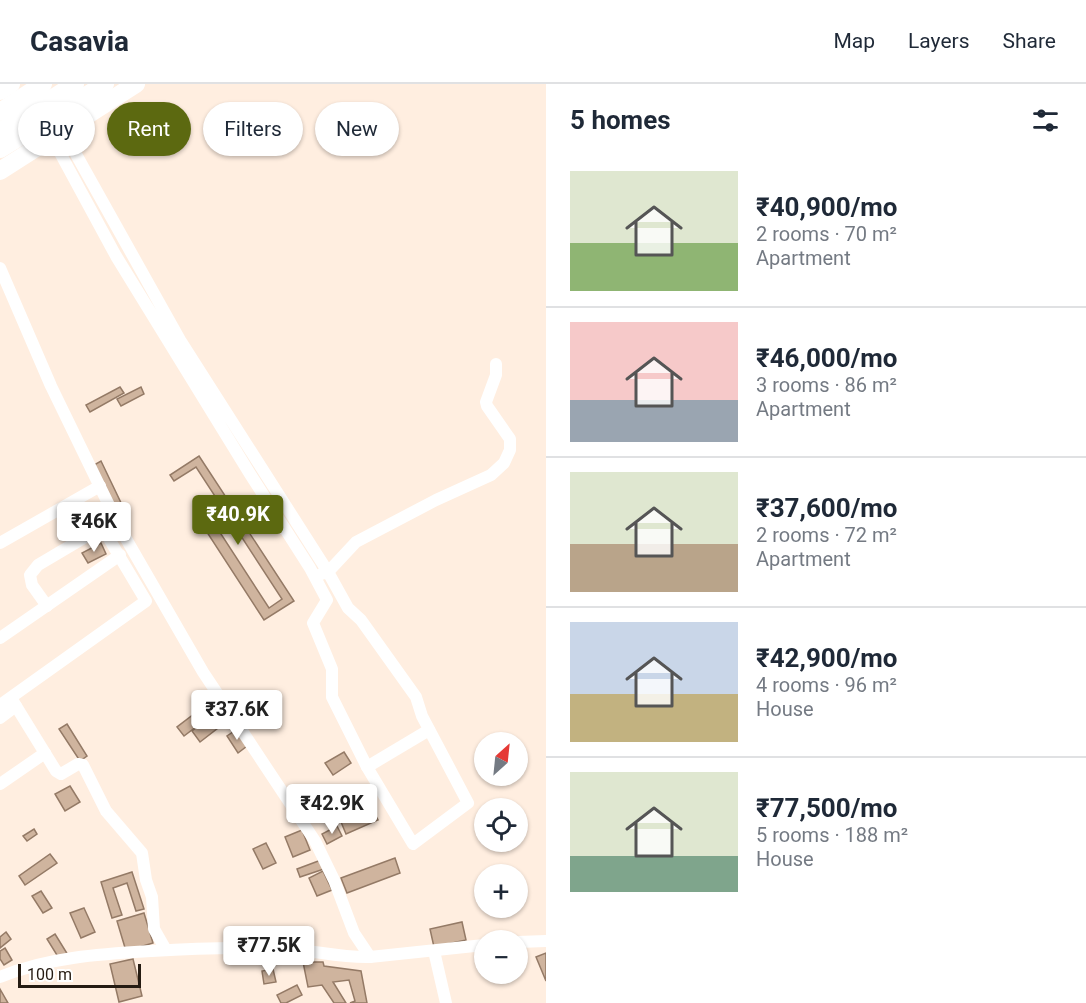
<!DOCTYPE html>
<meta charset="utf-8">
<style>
:root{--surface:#fff;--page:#f2f2f3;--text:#1f2937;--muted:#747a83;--line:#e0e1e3;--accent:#5c6910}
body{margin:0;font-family:Roboto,sans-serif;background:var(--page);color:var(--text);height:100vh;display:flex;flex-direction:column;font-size:22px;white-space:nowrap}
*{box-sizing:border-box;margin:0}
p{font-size:20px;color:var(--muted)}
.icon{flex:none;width:33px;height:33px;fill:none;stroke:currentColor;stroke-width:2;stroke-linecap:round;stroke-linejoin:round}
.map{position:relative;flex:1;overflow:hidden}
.panel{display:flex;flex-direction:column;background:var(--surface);width:540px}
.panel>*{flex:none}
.top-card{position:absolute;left:18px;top:18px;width:438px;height:54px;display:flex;gap:12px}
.needle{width:39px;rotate:27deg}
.fabs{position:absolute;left:474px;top:648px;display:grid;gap:12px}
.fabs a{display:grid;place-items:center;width:54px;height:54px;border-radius:50%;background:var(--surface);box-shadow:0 2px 4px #0004;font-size:30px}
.scale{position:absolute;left:18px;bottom:15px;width:123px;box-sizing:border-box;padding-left:6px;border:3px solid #251b12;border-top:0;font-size:16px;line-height:21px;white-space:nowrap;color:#251b12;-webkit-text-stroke:4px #fff;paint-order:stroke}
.price{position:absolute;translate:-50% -51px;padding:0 14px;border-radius:6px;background:#fff;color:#222;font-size:20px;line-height:39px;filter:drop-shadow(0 2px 3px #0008)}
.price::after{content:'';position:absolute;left:50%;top:36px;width:18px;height:14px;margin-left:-9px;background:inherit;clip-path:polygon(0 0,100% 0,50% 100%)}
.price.selected{background:var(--accent);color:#fff}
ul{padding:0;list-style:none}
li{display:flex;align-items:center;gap:18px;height:150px;padding:0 24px}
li+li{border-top:2px solid var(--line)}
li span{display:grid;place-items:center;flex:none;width:168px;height:120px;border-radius:0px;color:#555}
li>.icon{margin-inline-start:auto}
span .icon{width:72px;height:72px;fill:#fffc;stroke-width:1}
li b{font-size:26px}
h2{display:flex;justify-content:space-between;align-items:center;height:72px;padding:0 24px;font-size:26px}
.pill{padding:0 21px;border-radius:27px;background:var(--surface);box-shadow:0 2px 4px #0004;font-size:21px;line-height:54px}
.pill.selected{background:var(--accent);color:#fff}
header{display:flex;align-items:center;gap:36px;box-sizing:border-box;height:84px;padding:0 30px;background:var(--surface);border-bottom:2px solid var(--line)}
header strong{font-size:28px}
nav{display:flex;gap:33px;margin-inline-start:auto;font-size:21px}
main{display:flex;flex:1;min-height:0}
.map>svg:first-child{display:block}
</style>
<header>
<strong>Casavia</strong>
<nav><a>Map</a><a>Layers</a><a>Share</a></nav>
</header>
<main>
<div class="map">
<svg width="546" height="919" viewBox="0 0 546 919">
<rect width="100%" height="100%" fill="#ffeee0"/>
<g fill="#cfb49e" stroke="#947a66" stroke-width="1.5">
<polygon points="120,303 124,309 90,328 86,321"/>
<polygon points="141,303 144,310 121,322 117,315"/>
<polygon points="199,372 294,517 264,536 201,439 210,433 269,524 282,515 196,383 174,397 170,391"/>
<polygon points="101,377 123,423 116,427 94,381"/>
<polygon points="101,459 106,470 88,479 82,469"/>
<polygon points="211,617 218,626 184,652 177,643"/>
<polygon points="219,627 227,637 200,658 192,647"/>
<polygon points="67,640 87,672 80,677 59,645"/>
<polygon points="236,646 247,662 238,669 227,652"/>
<polygon points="344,668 351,679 333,691 325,679"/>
<polygon points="70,702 80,718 65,727 55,710"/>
<polygon points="319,707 323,715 301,727 297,720"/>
<polygon points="372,724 378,736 346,750 341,738"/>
<polygon points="337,742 342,752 327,760 322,750"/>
<polygon points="34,745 37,750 27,757 23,752"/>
<polygon points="302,746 310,766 293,773 285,753"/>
<polygon points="266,759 276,779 263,785 253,765"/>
<polygon points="50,770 57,779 25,801 19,792"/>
<polygon points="395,774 400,789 347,809 341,794"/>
<polygon points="321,776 324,785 300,793 297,785"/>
<polygon points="323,787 332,806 317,812 309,794"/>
<polygon points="132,788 144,825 136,827 127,799 113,804 122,831 112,834 101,798"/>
<polygon points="41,807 52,824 43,829 32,812"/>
<polygon points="84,824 95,848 81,854 70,829"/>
<polygon points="144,829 153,859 126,867 117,837"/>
<polygon points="462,838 466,856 434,863 430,845"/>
<polygon points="6,848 11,855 0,864 0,853"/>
<polygon points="55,850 68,871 60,876 47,855"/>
<polygon points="5,864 12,876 4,881 0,875 0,867"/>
<polygon points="546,869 546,897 536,873"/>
<polygon points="133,875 142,912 119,918 110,880"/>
<polygon points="303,878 323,878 324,882 361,887 367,919 350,919 355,917 349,896 333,898 346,919 334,919 322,901 308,903"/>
<polygon points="273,885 276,898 264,900 262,887"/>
<polygon points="297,901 302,911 286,919 281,919 277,911"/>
<polygon points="0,905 8,919 0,919"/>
</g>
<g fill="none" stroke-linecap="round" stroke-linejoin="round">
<g stroke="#fff" stroke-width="12">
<polyline points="52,54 116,172 250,390 310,484 327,516 313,539 332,585 332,613 367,683 413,760 468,719 422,632 416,613 361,536 348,524 328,488 180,256 63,47"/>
<polyline points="0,184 51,302 121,446 203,588 315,757 334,796 354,849 370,873"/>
<polyline points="0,459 100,402"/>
<polyline points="321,490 328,488 356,458 436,416 491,391 504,379 510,366 510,355 487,322 486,318 496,291 496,280"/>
<polyline points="47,522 32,501 30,491 38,481 109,439"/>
<polyline points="0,554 120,471"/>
<polyline points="11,614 56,687 61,690 78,680 83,681 106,727 142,769 146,796 152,813 154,845 166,866"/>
<polyline points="0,621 146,517 102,443"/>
<polyline points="0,634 16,622"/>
<polyline points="367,683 429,646"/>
<polyline points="0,700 45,669"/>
<polyline points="518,858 546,857"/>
<polyline points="434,867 446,919"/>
<path d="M0 893C48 873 101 870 152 867 198 864 243 863 289 865 316 867 343 874 370 873L484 861"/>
</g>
<g stroke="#fff" stroke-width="18">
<polyline points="0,7 11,0"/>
<polyline points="0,28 43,0"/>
<polyline points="0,48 75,0"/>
<polyline points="0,65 105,0"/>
<polyline points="0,87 136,0"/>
</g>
</g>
</svg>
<div class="fabs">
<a><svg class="needle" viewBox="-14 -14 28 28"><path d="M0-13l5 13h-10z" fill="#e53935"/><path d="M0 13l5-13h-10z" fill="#747a83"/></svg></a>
<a><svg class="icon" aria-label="locate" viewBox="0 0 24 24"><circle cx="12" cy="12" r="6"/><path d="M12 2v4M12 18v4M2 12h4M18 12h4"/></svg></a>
<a>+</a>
<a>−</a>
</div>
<div class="scale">100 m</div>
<b class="price selected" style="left:238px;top:462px">₹40.9K</b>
<b class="price" style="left:94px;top:469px">₹46K</b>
<b class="price" style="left:237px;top:657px">₹37.6K</b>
<b class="price" style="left:332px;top:751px">₹42.9K</b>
<b class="price" style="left:269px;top:893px">₹77.5K</b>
<div class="top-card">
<a class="pill">Buy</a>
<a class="pill selected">Rent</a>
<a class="pill">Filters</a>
<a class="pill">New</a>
</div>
</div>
<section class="panel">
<h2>5 homes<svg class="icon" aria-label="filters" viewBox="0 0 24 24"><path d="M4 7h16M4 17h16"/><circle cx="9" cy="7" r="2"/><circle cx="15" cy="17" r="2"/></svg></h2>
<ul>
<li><span style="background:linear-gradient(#dfe7d0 60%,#8fb573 0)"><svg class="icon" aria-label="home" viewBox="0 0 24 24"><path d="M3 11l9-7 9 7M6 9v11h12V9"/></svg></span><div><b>₹40,900/mo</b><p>2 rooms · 70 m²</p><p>Apartment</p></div></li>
<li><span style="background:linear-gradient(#f6c9c9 65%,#9aa5b1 0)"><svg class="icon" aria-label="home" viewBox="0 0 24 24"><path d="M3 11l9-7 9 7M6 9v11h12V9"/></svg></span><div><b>₹46,000/mo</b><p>3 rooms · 86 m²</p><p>Apartment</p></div></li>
<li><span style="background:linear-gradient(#dfe7d0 60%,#b9a48a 0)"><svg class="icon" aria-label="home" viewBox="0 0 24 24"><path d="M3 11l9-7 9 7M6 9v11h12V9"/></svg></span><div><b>₹37,600/mo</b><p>2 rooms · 72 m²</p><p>Apartment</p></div></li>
<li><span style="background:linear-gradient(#c9d6e8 60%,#c2b280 0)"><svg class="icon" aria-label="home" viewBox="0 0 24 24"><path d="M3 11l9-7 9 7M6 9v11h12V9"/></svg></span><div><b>₹42,900/mo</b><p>4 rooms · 96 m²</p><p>House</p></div></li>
<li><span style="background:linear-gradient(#dfe7d0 70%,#7fa58c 0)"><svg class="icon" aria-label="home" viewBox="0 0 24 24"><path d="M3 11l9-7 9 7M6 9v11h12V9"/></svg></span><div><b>₹77,500/mo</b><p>5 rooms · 188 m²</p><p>House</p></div></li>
</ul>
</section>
</main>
